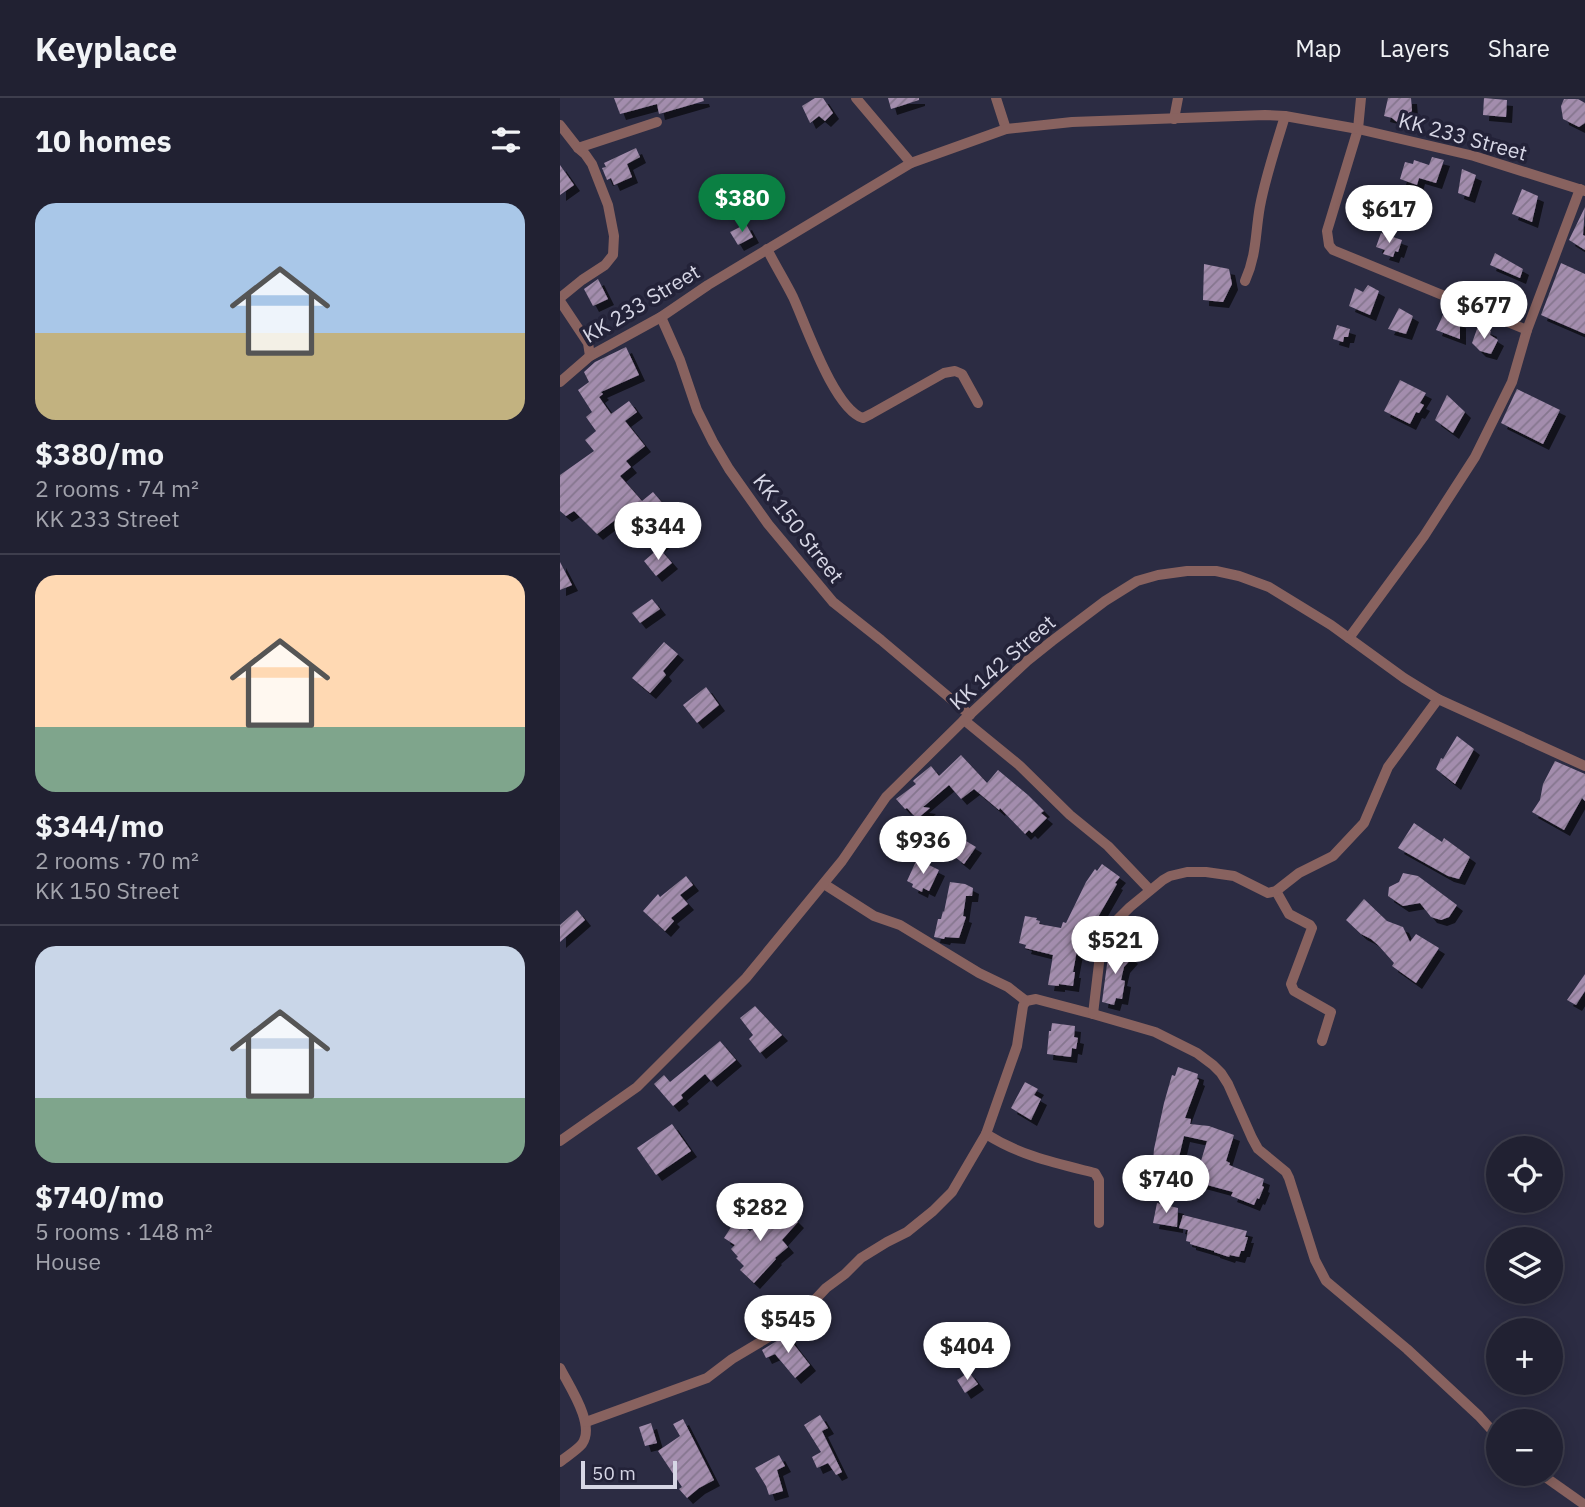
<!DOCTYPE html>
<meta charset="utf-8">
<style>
:root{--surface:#212132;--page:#2d2e3e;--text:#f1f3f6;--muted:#a2a3ac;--line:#3e3e4d;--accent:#0b8043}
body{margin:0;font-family:"IBM Plex Sans",sans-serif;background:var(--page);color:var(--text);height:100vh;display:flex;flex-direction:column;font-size:26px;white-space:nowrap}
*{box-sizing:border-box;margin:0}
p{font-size:23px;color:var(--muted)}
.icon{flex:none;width:38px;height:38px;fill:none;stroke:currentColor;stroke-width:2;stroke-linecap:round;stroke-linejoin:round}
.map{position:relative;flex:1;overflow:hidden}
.details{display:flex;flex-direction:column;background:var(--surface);width:560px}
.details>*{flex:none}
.fabs{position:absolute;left:926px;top:1038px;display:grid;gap:14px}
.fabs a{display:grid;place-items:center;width:77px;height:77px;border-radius:50%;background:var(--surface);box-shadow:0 4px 18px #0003,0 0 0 2px var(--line);font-size:35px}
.scale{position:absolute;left:21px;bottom:18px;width:96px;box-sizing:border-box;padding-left:7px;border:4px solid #d6d6e5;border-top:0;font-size:19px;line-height:24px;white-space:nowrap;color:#d6d6e5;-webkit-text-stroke:5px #232238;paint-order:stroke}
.price{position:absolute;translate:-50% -60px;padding:0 16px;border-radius:24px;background:#fff;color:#222;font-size:23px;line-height:46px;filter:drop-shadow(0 2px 4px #0008)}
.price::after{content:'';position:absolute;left:50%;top:42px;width:21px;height:16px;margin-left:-10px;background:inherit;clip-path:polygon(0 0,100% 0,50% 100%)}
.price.current{background:var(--accent);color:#fff}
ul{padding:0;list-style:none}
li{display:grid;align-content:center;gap:14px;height:371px;padding:0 35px}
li+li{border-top:2px solid var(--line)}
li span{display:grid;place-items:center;height:217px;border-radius:21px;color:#555}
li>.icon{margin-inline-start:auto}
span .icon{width:126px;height:126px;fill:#fffc;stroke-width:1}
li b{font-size:30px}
h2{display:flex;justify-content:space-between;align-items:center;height:84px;padding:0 35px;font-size:30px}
header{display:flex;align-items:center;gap:42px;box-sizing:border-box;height:98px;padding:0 35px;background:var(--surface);border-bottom:2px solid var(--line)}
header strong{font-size:33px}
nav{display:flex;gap:38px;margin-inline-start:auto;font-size:24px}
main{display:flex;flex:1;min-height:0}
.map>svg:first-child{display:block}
</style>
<header>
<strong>Keyplace</strong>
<nav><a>Map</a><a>Layers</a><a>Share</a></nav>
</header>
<main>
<section class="details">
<h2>10 homes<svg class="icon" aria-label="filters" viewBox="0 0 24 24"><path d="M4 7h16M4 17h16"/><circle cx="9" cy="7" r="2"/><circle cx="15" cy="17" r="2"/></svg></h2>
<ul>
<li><span style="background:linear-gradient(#a9c7e8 60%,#c2b280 0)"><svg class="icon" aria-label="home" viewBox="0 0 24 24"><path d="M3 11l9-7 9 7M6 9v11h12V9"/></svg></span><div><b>$380/mo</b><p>2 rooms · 74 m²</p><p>KK 233 Street</p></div></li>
<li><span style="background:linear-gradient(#ffd9b3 70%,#7fa58c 0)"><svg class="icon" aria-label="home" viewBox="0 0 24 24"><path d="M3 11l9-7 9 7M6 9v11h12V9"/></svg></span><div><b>$344/mo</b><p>2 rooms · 70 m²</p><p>KK 150 Street</p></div></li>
<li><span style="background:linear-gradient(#c9d6e8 70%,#7fa58c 0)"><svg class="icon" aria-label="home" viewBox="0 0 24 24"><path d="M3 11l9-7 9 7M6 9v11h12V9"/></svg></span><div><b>$740/mo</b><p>5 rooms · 148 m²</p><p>House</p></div></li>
</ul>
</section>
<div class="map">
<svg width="1025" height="1409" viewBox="0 0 1025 1409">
<defs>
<pattern id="building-hatch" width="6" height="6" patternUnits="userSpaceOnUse" patternTransform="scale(1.75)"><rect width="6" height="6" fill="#a38dad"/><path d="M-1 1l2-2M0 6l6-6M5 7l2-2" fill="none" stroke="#85768e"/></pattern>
<filter id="shadow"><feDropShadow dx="6" dy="6" stdDeviation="0" flood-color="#0009"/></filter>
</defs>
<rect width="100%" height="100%" fill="#2c2c43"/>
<g fill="url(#building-hatch)" filter="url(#shadow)">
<polygon points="54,0 143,0 144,3 99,16 97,6 60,16"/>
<polygon points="255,0 263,0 273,15 265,23 259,18 250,25 242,8"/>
<polygon points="328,0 359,0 359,2 331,11"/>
<polygon points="828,0 851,0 852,12 847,23 837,24 832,20 824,18"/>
<polygon points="924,0 947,2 946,19 923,17"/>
<polygon points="1004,1 1018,1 1025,5 1025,25 1019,29 1003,21 1001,8"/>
<polygon points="76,50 80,59 67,66 72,79 54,87 51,80 47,82 42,70 46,69 44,65"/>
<polygon points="872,59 884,62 876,85 859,80 857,87 840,81 845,64 853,66 854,62 869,67"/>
<polygon points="0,67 14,87 0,97"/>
<polygon points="902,71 916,77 909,99 898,95"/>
<polygon points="962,91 978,98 972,124 952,116"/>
<polygon points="1025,109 1023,137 1025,138 1025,152 1009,142"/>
<polygon points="186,126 193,139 178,147 170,134"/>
<polygon points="821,135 842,142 838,154 835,153 833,159 823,156 825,152 816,149"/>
<polygon points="935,155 963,171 960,180 930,167"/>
<polygon points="1001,165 1025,176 1025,236 981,217"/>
<polygon points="644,166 669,171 672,186 663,204 643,202"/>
<polygon points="38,181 48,201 33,208 24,191"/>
<polygon points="808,187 819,193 810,217 789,208 795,190 803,194"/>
<polygon points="839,210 853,218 846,236 828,231"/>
<polygon points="883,217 900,224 900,241 876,232"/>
<polygon points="777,227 790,231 788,239 784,239 783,244 773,241"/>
<polygon points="922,229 931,233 930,237 938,242 931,256 920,253 912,245 917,231"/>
<polygon points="66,249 79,277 41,294 43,296 39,299 51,316 69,303 77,314 65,323 85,348 66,363 71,369 60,378 82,403 93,394 122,428 99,448 68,412 37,436 14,413 6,418 0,413 0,377 34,353 25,342 36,333 26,319 32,314 18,292 29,284 24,274 35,264"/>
<polygon points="840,282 866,295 860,305 864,307 859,315 856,314 850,326 824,313"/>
<polygon points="957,291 1000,312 983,346 941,325"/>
<polygon points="887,297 905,314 893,335 875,322"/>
<polygon points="99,450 112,465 96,478 84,463"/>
<polygon points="0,464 12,487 0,492"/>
<polygon points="92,501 100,511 80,525 72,515"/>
<polygon points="104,544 118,556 103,573 106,577 90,595 72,580"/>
<polygon points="146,589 159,607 137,625 123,607"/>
<polygon points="897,638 914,651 895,686 876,671 881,660 883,661"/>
<polygon points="401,657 427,685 438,672 468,697 484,713 481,715 487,720 472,735 469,732 465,736 440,710 439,712 414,691 401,701 389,687 363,709 370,710 357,721 347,710 345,711 336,701 356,686 353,683 355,681 371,668 379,678"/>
<polygon points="995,663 1025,676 1025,703 1022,700 1004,732 972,714 980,702 983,686"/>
<polygon points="854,725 882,744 884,740 910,759 899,781 888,778 838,750"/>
<polygon points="383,726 393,735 378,750 369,740"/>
<polygon points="406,743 416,749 404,766 395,759"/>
<polygon points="357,761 379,772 369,793 363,790 362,794 352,789 353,786 347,783"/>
<polygon points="542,766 560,779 555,785 557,786 538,819 536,818 532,825 530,824 522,849 518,847 513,874 515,874 513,888 499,886 499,888 488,887 493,857 465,850 466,847 459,845 465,818 477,820 476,822 480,823 479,826 501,830 503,824 506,825 526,784 535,771 537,773"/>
<polygon points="843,775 858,778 897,807 889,819 881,822 871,819 860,805 843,808 828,798 829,789 839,784"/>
<polygon points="126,778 133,787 120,797 128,806 111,820 114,823 105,833 83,813 98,796 100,799"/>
<polygon points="390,784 405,786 413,790 412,798 406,798 403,818 406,819 399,840 385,839 384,841 374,839 378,821 381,821 383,813 384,814"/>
<polygon points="804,801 827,823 843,829 850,844 856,836 879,850 856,885 832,868 834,865 818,847 811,841 801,836 786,822"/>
<polygon points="17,812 25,822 0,844 0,827"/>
<polygon points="559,849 572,860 564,869 561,882 565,883 562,901 556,900 554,907 542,904 548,859 553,851 556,853"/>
<polygon points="1025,876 1025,893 1016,907 1007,902"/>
<polygon points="195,908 222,937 200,955 189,941 193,937 180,920"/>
<polygon points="492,925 515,928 514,939 518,940 516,951 512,950 511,959 487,956 489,933 491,933"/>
<polygon points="160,943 176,962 151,983 145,976 121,997 123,1000 113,1008 94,986 104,977 110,984"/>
<polygon points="618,969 638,976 637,981 639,982 625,1020 631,1021 630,1026 649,1028 674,1037 666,1063 670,1065 669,1067 704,1081 702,1088 704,1089 699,1101 697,1100 694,1107 671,1098 673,1094 636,1084 639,1076 637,1076 647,1043 624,1038 619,1059 621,1059 620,1074 614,1074 614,1080 596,1079 596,1076 592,1075 594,1051 604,1005 612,977 615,978"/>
<polygon points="465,984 478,991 474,997 481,1001 471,1022 451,1010"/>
<polygon points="112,1026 131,1053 96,1077 77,1050"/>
<polygon points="597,1105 618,1110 617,1129 593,1125"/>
<polygon points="224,1110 238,1124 222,1142 228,1149 215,1160 216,1161 194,1185 180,1172 184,1168 176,1160 178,1159 171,1151 175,1147 164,1140 175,1123 190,1133 204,1120 210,1126"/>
<polygon points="623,1117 687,1133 685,1139 688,1139 684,1153 681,1153 679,1159 670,1157 669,1159 654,1154 654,1153 630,1146 630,1144 626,1143 628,1132 619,1130"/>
<polygon points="228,1236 232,1244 250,1267 235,1280 215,1256 206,1260 202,1252"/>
<polygon points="409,1274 418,1286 405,1295 397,1282"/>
<polygon points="260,1317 268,1330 262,1333 282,1374 276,1377 268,1365 257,1370 252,1359 261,1354 244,1327"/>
<polygon points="123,1321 154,1382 139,1390 127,1400 119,1391 122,1389 98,1353 120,1338 113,1326"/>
<polygon points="91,1325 97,1345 85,1348 79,1329"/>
<polygon points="219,1357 225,1368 217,1372 223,1393 209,1397 206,1388 195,1370"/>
</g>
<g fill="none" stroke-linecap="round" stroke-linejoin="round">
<g stroke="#88625f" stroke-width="10">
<polyline points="296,0 351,65"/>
<polyline points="436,0 446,31"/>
<polyline points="801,0 798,31 767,133 769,147 773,152 967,232"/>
<polyline points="614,21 618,0"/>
<polyline points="0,27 18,50 25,56 32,66 48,107 54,138 53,157 45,167 22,182 0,200"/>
<polyline points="18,50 97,24"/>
<path d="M207 151C215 167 225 183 233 199 246 227 274 311 303 320L311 316 384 275 395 273 402 276 418 305"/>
<path d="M685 183C697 156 695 136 700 108 706 77 716 48 725 18"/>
<polyline points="0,203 28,245 30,258"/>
<polyline points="101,219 120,262 137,312 153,344 169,371 208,426 273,504 321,542 410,617"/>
<polyline points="0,284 30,258 101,219 148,187 351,65 446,31 512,24 705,17 725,18 798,31 914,58 1025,93"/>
<polyline points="789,540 864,438 915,359 952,284 967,232 1020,91"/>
<polyline points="404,622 459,667 510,717 548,748 590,792"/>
<polyline points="264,786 314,818 340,827 419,875 448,889 466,903"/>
<polyline points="716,793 729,816 750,827 752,830 731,886 734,893 771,914 762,943"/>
<polyline points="466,903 476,901 533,916 595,934 637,955 653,967 661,975 668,986 692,1040 698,1051 726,1074 729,1080 755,1162 766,1183 847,1251 919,1318 938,1339"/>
<polyline points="533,916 540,857 551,828 570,809 603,782 610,778 627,774 646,774 674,778 708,795 716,793 739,775 773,758 804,725 828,669 878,601"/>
<path d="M426 1036C461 1058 495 1065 535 1075L539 1082V1125"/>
<polyline points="0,1043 77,989 186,880 282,763 326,699 404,622 467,563 492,543 545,503 577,483 598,477 627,473 656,473 679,478 709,489 771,527 844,580 878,601 1025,668"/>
<path d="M0 1270C9 1288 36 1327 22 1346 16 1353 7 1358 0 1364"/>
<polyline points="26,1324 147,1280 172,1261 222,1231 252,1205 266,1190 285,1176 301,1160 327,1144 347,1134 373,1113 392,1094 426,1036 457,948 463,908 466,903"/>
<polyline points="981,1376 1025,1407"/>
</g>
</g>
<g text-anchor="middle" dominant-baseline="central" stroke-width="7" stroke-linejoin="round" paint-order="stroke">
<g font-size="21" fill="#d6d6e5" stroke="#232238">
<text transform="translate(903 38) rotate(15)">KK 233 Street</text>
<text transform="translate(81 205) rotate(-31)">KK 233 Street</text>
<text transform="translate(239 430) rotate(52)">KK 150 Street</text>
<text transform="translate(442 564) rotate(-41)">KK 142 Street</text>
</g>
</g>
</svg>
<div class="fabs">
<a><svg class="icon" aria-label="locate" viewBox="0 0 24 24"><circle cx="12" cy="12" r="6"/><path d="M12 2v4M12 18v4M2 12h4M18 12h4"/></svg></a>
<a><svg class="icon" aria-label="layers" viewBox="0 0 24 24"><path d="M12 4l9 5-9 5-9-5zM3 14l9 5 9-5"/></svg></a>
<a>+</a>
<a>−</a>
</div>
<div class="scale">50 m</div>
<b class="price current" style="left:182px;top:136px">$380</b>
<b class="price" style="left:829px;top:147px">$617</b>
<b class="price" style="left:924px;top:243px">$677</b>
<b class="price" style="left:98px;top:464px">$344</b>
<b class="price" style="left:363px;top:778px">$936</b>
<b class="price" style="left:555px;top:878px">$521</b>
<b class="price" style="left:606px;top:1117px">$740</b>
<b class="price" style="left:200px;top:1145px">$282</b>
<b class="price" style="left:228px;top:1257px">$545</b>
<b class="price" style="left:407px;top:1284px">$404</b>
</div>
</main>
